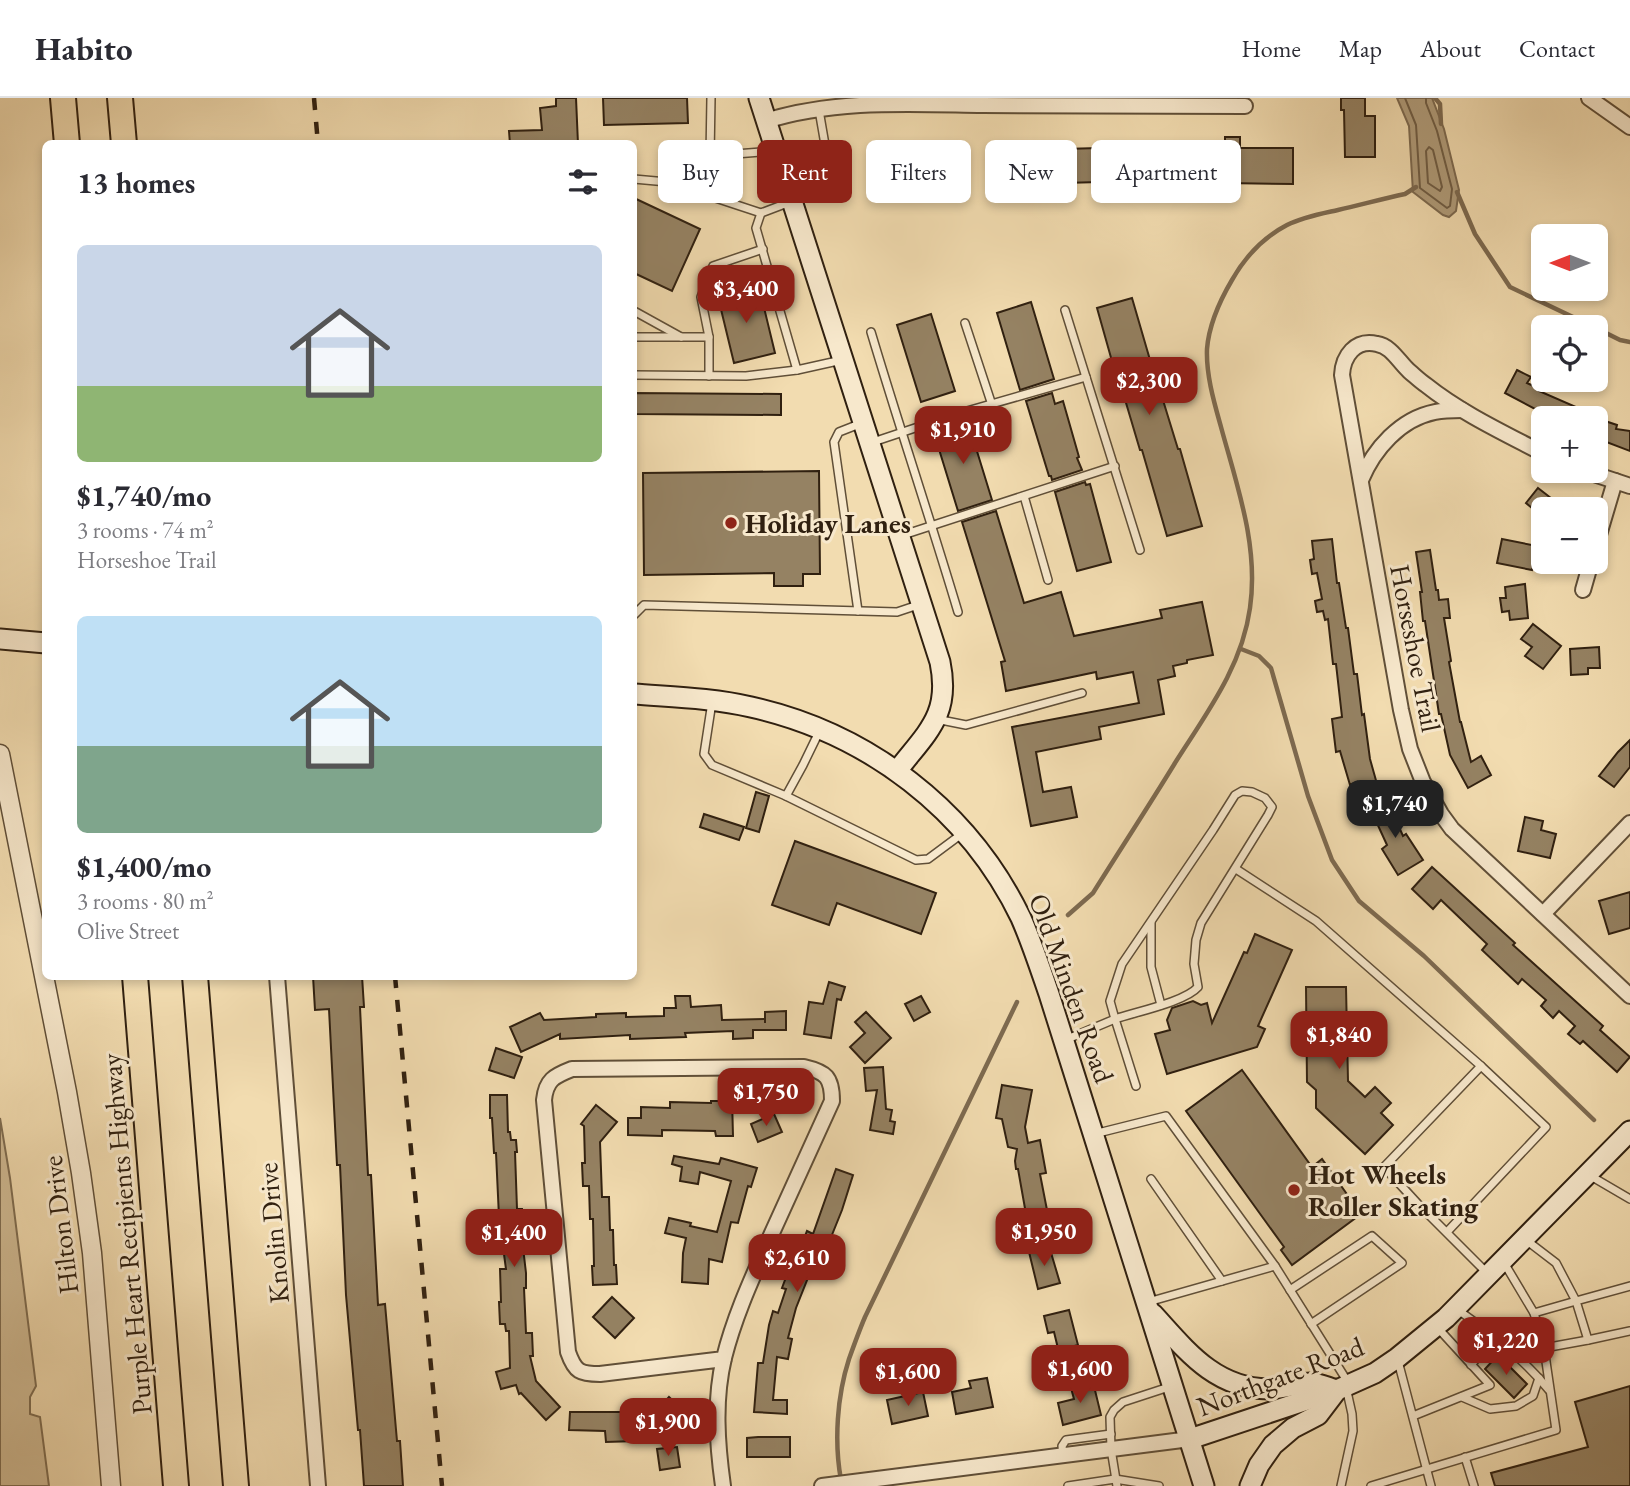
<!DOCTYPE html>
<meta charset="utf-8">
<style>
:root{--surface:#fff;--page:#f2f2f3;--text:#2b2b33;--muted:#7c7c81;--line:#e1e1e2;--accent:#8f2418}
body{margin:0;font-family:"EB Garamond",serif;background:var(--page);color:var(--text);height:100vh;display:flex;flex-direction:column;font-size:26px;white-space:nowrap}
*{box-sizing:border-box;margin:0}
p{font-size:23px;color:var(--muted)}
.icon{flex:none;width:38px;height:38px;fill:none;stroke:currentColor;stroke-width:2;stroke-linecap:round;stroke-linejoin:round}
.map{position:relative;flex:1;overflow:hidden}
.panel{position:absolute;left:42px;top:42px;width:595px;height:840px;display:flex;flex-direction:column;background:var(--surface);border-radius:10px;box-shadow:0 4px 10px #0003}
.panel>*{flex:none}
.hud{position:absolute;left:658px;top:42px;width:665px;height:63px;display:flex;gap:14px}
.needle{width:46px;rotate:270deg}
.fabs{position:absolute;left:1531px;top:126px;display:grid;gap:14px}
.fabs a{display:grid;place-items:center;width:77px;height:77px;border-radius:10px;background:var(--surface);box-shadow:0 4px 10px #0003;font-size:35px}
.price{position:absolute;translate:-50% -60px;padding:0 16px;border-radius:14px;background:var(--accent);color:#fff;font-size:23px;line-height:46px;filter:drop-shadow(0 2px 4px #0008)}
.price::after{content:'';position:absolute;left:50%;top:42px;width:21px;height:16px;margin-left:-10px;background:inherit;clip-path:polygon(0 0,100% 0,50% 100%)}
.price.selected{background:#222;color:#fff}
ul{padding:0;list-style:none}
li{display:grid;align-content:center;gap:14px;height:371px;padding:0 35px}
li span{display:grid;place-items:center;height:217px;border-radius:10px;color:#555}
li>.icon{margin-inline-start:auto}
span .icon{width:126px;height:126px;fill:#fffc;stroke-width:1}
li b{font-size:30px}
h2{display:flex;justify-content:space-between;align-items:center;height:84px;padding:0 35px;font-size:30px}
.chip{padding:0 24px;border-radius:10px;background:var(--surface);box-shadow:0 4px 10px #0003;font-size:24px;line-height:63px}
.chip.selected{background:var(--accent);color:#fff}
header{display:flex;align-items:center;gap:42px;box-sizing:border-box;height:98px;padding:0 35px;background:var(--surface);border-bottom:2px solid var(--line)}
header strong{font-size:33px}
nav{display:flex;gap:38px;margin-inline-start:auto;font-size:24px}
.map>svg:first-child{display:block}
</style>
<header>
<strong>Habito</strong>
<nav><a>Home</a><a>Map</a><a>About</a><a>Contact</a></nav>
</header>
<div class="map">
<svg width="1630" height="1388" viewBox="0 0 1630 1388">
<rect width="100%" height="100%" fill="#f2dcb0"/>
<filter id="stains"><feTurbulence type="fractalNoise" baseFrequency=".00286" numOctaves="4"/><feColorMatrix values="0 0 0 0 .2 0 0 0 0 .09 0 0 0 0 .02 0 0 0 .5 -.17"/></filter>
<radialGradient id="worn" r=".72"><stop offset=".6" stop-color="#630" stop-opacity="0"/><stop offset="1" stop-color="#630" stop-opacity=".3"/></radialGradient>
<polygon fill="#d1bc95" stroke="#806e52" stroke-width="2" points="0,1020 10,1080 36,1288 30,1299 30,1316 40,1319 49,1388 0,1388"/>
<polygon fill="#b09c7a" stroke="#7d6a50" stroke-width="2" points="1397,0 1432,0 1444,31 1459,92 1456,113 1449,119 1443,117 1413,94 1409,28"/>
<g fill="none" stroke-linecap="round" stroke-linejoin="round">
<g stroke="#705e45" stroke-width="2">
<polyline points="1405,0 1416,27 1420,90 1447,110 1450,108 1452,91 1437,33 1426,5 1426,0"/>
<polygon points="1429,49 1433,52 1442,89 1440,93 1428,85 1426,53"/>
</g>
<g stroke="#7d6a50" stroke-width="4.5">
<polyline points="1435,0 1440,6 1441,26"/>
<polyline points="1457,94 1475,136 1510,189 1594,229"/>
<polyline points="1596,230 1620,242 1630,244"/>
<polyline points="1241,551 1259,558 1271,570 1308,698 1332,762 1359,803 1424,858 1594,1022"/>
<path d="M1068 817 1093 795C1120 752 1148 709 1175 665 1206 616 1242 569 1250 510 1259 448 1237 388 1221 329 1214 304 1206 277 1207 251 1209 226 1219 204 1232 182 1245 159 1264 139 1287 127 1303 119 1320 116 1338 112 1360 107 1382 101 1405 96L1416 89"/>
<path d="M841 1382C834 1344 837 1298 849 1261 854 1247 859 1233 865 1219L1017 904"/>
</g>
</g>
<g fill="#958263" stroke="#302010" stroke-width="2">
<polygon points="556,0 576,0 578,46 510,46 509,33 542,32 540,10 556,8"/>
<polygon points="603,0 687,0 688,25 604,27"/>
<polygon points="1341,0 1365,0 1365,18 1375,18 1375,59 1345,59 1344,12 1341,12"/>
<polygon points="1225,39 1240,39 1240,50 1293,50 1293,86 1225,85"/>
<polygon points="1136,49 1191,50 1190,85 1135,84"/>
<polygon points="1098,50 1099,84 1064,85 1064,51"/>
<polygon points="634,100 700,131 672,193 634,175"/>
<polygon points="759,189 775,255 734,265 718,199"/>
<polygon points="1132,200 1157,286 1158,286 1178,351 1180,351 1202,428 1167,438 1142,352 1140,352 1121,288 1119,288 1097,210"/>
<polygon points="1031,204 1054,281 1020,292 997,215"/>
<polygon points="931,216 955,293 921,304 897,227"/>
<polygon points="1517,272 1531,279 1527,285 1540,291 1539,293 1576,309 1572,320 1552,320 1505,295"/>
<polygon points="634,295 781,296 781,317 634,316"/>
<polygon points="1052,295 1055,306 1063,303 1079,359 1077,360 1082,372 1052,382 1051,378 1049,378 1026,303"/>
<polygon points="1596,320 1617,327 1616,331 1630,333 1630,353 1596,340"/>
<polygon points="968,324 992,402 958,413 934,335"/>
<polygon points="819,373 820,476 803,476 803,488 774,488 774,475 644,477 643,375"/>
<polygon points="1085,384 1086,387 1090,386 1111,464 1077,473 1055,394"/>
<polygon points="1538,390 1565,411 1544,411 1544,420 1526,405"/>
<polygon points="996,413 1024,505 1061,494 1074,538 1162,520 1160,512 1202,504 1213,557 1187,562 1187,565 1173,568 1175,578 1158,582 1164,616 1099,629 1101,641 1036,654 1043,694 1071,689 1077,719 1031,728 1012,629 1139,605 1133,574 1097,581 1096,574 1006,593 1001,564 1005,563 962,424"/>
<polygon points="1332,441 1337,485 1339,485 1346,530 1348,530 1354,576 1357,576 1362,617 1364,616 1370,661 1377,686 1359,692 1357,684 1350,687 1340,653 1336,654 1332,621 1342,619 1336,566 1333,566 1328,521 1325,522 1323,513 1317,514 1315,503 1322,501 1317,475 1312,476 1310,462 1314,461 1312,443"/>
<polygon points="1502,441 1537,448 1532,472 1497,465"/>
<polygon points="1430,452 1436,492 1438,492 1439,502 1448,501 1450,520 1444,520 1451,563 1449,564 1460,624 1461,624 1471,664 1481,658 1491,677 1468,690 1450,657 1441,616 1439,616 1425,523 1423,523 1420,494 1422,494 1416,454"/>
<polygon points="1525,486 1528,520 1510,522 1509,513 1502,514 1500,500 1506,500 1505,489"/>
<polygon points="1533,526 1561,548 1543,571 1525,558 1532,549 1521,541"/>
<polygon points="1599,549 1600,570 1588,570 1588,576 1571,577 1570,551"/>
<polygon points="1630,642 1630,669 1614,689 1599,678 1618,654"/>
<polygon points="756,694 769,698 759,734 746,730"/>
<polygon points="1387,702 1403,738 1406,736 1423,762 1398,777 1382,751 1387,747 1370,710"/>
<polygon points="704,716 744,729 739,742 700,729"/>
<polygon points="1525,719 1543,723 1541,732 1556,736 1550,760 1518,753"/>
<polygon points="795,743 936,795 921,836 837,805 829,827 772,807"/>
<polygon points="1432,769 1515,845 1513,847 1603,928 1600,932 1630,959 1617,974 1583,943 1580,946 1568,936 1575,928 1559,913 1553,920 1541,908 1546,902 1522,881 1518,886 1482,852 1487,846 1441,802 1433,811 1412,791"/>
<polygon points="1630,794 1630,830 1609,836 1599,803"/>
<polygon points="1255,836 1292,852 1258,928 1265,931 1257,949 1167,976 1155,936 1170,932 1167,922 1172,910 1193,903 1201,907 1207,905 1212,925 1244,854 1247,855"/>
<polygon points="313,878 362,878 364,909 360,909 368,1077 371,1077 378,1207 385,1206 397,1343 400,1343 403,1388 364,1388 360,1332 358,1332 346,1197 340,1067 337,1067 329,911 315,912"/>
<polygon points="829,884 845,889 841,902 837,901 831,940 804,936 809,904 823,906"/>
<polygon points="1306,889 1346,889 1348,983 1365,999 1375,989 1391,1005 1381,1015 1393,1027 1365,1056 1316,1010 1316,992 1307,984"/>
<polygon points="675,898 690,898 691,909 721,907 722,922 765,921 765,925 765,914 786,913 786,932 753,932 753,940 733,941 733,933 685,935 686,939 630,941 630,937 560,941 560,936 521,954 510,929 540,915 544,922 596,919 596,916 626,915 626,919 664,918 664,910 676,910"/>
<polygon points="921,898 930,914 914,923 905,906"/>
<polygon points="866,914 891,940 865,965 850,949 865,935 855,924"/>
<polygon points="496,950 522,959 514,980 489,972"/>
<polygon points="883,969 886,1011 892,1012 890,1023 895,1024 893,1036 870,1032 877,992 866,993 864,970"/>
<polygon points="1242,972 1312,1069 1322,1061 1361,1116 1292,1167 1281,1152 1284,1149 1186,1013"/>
<polygon points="1002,987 1032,992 1025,1029 1028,1045 1040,1042 1046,1075 1040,1076 1047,1112 1026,1116 1018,1071 1016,1071 1015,1063 1017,1051 1008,1049 1002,1021 996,1020"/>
<polygon points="490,997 507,997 508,1034 510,1034 511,1042 516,1042 517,1054 515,1054 517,1111 522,1111 523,1124 520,1124 526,1175 526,1190 524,1190 526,1235 532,1235 533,1258 530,1258 536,1283 560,1309 546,1322 521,1295 519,1296 516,1287 501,1291 496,1274 510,1270 509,1233 506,1233 505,1226 500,1226 499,1204 501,1204 500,1171 506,1171 499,1119 496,1055 494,1055 492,1020 490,1020"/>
<polygon points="721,1000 732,1000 733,1038 716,1038 715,1033 662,1032 662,1038 628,1037 628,1020 641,1020 641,1009 670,1010 670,1004 711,1005 711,1003 721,1003"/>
<polygon points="596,1007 617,1024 600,1044 602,1099 609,1099 610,1132 613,1132 614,1167 616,1167 617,1186 593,1187 592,1168 594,1168 593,1121 590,1121 589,1088 583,1088 582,1065 585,1065 584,1028 581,1026"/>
<polygon points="774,1016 782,1034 758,1044 751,1026"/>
<polygon points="674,1058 719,1066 721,1060 757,1070 751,1089 748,1088 738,1125 731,1124 722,1164 709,1161 708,1186 682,1184 683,1155 686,1140 665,1135 669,1120 691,1125 690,1128 717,1134 731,1083 700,1074 698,1086 680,1083 682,1069 672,1066"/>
<polygon points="836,1071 853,1077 842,1112 821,1164 815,1162 796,1210 788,1240 792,1241 788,1261 777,1259 773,1302 787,1302 787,1316 754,1314 758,1265 763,1265 769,1227 773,1213 778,1215 786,1191 782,1190 791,1166 794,1167 807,1133 813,1136"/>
<polygon points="1049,1148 1060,1185 1038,1191 1029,1154"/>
<polygon points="612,1199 634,1220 615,1240 593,1219"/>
<polygon points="1069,1212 1078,1247 1071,1249 1075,1264 1062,1267 1054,1234 1048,1235 1044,1218"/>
<polygon points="1498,1257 1527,1286 1514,1300 1485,1271"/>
<polygon points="987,1280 993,1309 956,1316 952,1294 971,1290 969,1283"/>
<polygon points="1093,1284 1101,1317 1063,1327 1058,1305 1074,1301 1071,1290"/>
<polygon points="1630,1288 1630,1388 1495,1388 1491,1375 1588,1349 1575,1304"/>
<polygon points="923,1294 928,1318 892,1326 887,1302"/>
<polygon points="669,1299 686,1315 663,1340 647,1324"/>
<polygon points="570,1314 635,1314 636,1343 606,1344 605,1333 569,1332"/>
<polygon points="758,1339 790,1339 790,1359 747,1359 747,1340"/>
<polygon points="677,1349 680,1369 660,1372 657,1351"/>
</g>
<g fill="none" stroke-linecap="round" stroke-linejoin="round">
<defs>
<g id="service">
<polyline points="710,58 711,0"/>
<polyline points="634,81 667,84 761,115"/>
<polyline points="788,88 823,77 828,64 819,12"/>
<polyline points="707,97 710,58 775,53"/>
<polyline points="790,104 761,115 756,130 797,272 842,262"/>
<polyline points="1065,212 1140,452"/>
<polyline points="634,213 681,239"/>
<polyline points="965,225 992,307"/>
<path d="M871 234C899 328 930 420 958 514"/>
<polyline points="634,239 709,239"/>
<polyline points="634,277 746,278 797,272"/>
<polyline points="709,278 709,239 701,199 713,168 763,151"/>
<polyline points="870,345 960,315 1086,279"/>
<polyline points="1024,398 1048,482"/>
<polyline points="900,438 1115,368"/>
<polyline points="858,513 834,344 839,334 862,325"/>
<polyline points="634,517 644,507 897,514 918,507"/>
<polyline points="712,604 704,656 712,667 786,698 803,667 819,634"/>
<polyline points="936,621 966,627 1082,595"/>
<polyline points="786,698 916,762 928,761 963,735"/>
<polyline points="1236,771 1316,823 1481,968 1384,1069 1418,1106 1488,1176"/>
<polyline points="1151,825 1151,869 1161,907"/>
<path d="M1065 942 1115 921 1110 903 1122 866 1213 732 1235 697 1242 693 1252 694 1265 700 1272 709 1268 717 1201 825 1196 842 1194 866 1198 889C1185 904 1135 914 1115 921L1136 988"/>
<polyline points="1094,1036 1166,1018 1275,1168"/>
<polyline points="1589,1077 1630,1101"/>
<polyline points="1151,1081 1222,1183"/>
<polyline points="1447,1134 1546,1029 1481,968"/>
<polyline points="1526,1142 1556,1165 1576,1203 1534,1215"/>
<polyline points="1290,1192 1372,1138 1402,1165 1311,1226"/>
<polyline points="1148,1204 1275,1168 1349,1286"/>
<path d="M1458 1212C1491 1235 1523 1260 1549 1292"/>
<polyline points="1588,1242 1576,1203 1630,1188"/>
<polyline points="1544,1250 1588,1242 1630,1233"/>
<polyline points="1398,1263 1431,1388"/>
<polyline points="1471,1267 1495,1238"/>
<polyline points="1462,1299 1490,1311 1516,1308 1533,1298 1539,1280"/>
<polyline points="1413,1318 1490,1287 1436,1228"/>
<polyline points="1063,1357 1062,1348 1066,1342 1111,1336"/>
<polyline points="1465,1359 1474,1388"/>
<polyline points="1068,1388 1115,1381 1159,1388"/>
<polyline points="1117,1388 1111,1351 1110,1319 1114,1312 1123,1304 1172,1288"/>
<polyline points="1341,1388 1353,1333 1352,1316 1346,1289"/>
<polyline points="1371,1388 1556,1332 1544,1250 1534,1215 1503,1163"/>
</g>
<g id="minor">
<polyline points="1589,0 1630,29"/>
<path d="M766 23C835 1 912 6 983 7 1071 7 1158 8 1245 8"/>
<path d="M1544 356C1504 335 1461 315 1426 287 1420 283 1415 278 1409 273 1399 264 1391 248 1377 246 1355 241 1343 258 1342 277L1401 612 1410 651 1423 684 1441 716 1452 731 1630 898"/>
<polyline points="1585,373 1630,388"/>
<path d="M1361 382C1374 351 1400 321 1435 314 1444 312 1453 312 1462 312"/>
<polyline points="1596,447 1615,383"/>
<polyline points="1583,492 1591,464"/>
<polyline points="1543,816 1630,725"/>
<polyline points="277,878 318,1388"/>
<path d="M723 1388C717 1345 714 1302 724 1260 735 1216 754 1176 772 1135 792 1091 812 1047 832 1003 832 979 826 974 804 969L572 971C554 978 546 982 544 1002L568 1254C575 1274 580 1276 600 1276L724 1261"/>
<polyline points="822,1388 1190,1341"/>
</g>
<polyline id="tertiary" points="0,656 67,994 81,1075 92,1155 111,1388"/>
<g id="secondary">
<path d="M759 0 940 564C951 617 927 634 897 673"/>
<polyline points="0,541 46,545"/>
<path d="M634 596C672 599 713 600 751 609 868 635 969 712 1021 820 1032 845 1040 870 1049 896 1063 940 1077 985 1091 1029 1128 1149 1167 1268 1204 1388"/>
<path d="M1153 1216C1186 1252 1214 1290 1268 1291 1283 1291 1298 1285 1311 1285 1319 1285 1329 1290 1337 1292L1318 1317 1293 1330 1273 1347 1259 1367 1250 1388"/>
<polyline points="1190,1341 1337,1292 1375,1275 1397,1260 1446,1220 1630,1033"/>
</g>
<g id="motorway">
<polyline points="63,0 67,46"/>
<polyline points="120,0 124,46"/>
<polyline points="135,878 176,1388"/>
<polyline points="195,878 236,1388"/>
</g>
</defs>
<use href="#service" stroke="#604f38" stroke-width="10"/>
<use href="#minor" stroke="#604f38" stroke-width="18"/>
<use href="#tertiary" stroke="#604f38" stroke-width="21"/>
<use href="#secondary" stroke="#302010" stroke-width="23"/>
<use href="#motorway" stroke="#302010" stroke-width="28"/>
<use href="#service" stroke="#f7e8cc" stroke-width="7"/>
<use href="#minor" stroke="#f7e8cc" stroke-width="14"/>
<use href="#tertiary" stroke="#f7e8cc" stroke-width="18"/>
<use href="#secondary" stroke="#f7e8cc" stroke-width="19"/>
<use href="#motorway" stroke="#f2dcb0" stroke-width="24"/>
<g stroke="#302010" stroke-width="4.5" stroke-dasharray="12 12" stroke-linecap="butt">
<polyline points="314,0 318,46"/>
<polyline points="395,878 442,1388"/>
</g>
</g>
<g fill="#8f2418" stroke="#f7e8cc" stroke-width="2.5">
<circle cx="731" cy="425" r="7"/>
<circle cx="1294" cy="1092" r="7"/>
</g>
<g text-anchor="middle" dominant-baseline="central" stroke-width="6" stroke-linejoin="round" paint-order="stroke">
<g font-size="28" font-weight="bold" fill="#302010" stroke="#f7e8cc" text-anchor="start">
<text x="745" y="425">Holiday Lanes</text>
<text x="1308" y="1076">Hot Wheels<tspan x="1308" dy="32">Roller Skating</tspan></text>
</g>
<g font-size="28" fill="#302010" stroke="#f7e8cc">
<text transform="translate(1416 550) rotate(79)">Horseshoe Trail</text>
<text transform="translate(1072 890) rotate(70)">Old Minden Road</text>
<text transform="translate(60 1127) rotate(-97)">Hilton Drive</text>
<text transform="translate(273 1135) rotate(-95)">Knolin Drive</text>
<text transform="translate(126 1136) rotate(-95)">Purple Heart Recipients Highway</text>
<text transform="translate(1280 1278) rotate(-21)">Northgate Road</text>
</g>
</g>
<rect width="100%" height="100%" filter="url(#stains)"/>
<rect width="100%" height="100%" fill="url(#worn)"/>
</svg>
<div class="fabs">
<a><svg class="needle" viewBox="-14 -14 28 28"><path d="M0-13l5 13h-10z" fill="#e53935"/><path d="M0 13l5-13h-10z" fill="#7c7c81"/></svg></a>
<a><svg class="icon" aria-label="locate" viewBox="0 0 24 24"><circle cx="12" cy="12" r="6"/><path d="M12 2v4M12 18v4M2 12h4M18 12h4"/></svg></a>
<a>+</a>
<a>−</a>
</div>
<b class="price" style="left:746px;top:227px">$3,400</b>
<b class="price" style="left:1149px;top:319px">$2,300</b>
<b class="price" style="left:963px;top:368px">$1,910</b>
<b class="price selected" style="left:1395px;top:742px">$1,740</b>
<b class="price" style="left:1339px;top:973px">$1,840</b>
<b class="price" style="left:766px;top:1030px">$1,750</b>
<b class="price" style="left:1044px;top:1170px">$1,950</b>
<b class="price" style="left:514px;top:1171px">$1,400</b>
<b class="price" style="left:797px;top:1196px">$2,610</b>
<b class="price" style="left:1506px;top:1279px">$1,220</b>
<b class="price" style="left:1080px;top:1307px">$1,600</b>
<b class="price" style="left:908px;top:1310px">$1,600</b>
<b class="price" style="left:668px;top:1360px">$1,900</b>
<div class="hud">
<a class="chip">Buy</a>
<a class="chip selected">Rent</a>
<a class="chip">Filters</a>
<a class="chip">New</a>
<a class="chip">Apartment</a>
</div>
<section class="panel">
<h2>13 homes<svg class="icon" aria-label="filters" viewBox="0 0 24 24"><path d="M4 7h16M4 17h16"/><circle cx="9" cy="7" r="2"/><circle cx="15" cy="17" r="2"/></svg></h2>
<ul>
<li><span style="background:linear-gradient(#c9d6e8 65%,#8fb573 0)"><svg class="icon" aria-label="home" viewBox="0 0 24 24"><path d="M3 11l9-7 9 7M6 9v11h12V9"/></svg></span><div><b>$1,740/mo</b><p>3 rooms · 74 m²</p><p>Horseshoe Trail</p></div></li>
<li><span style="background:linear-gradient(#bfe0f5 60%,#7fa58c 0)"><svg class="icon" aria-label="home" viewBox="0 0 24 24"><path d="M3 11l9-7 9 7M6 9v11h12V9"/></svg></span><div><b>$1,400/mo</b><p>3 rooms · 80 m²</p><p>Olive Street</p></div></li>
</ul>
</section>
</div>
